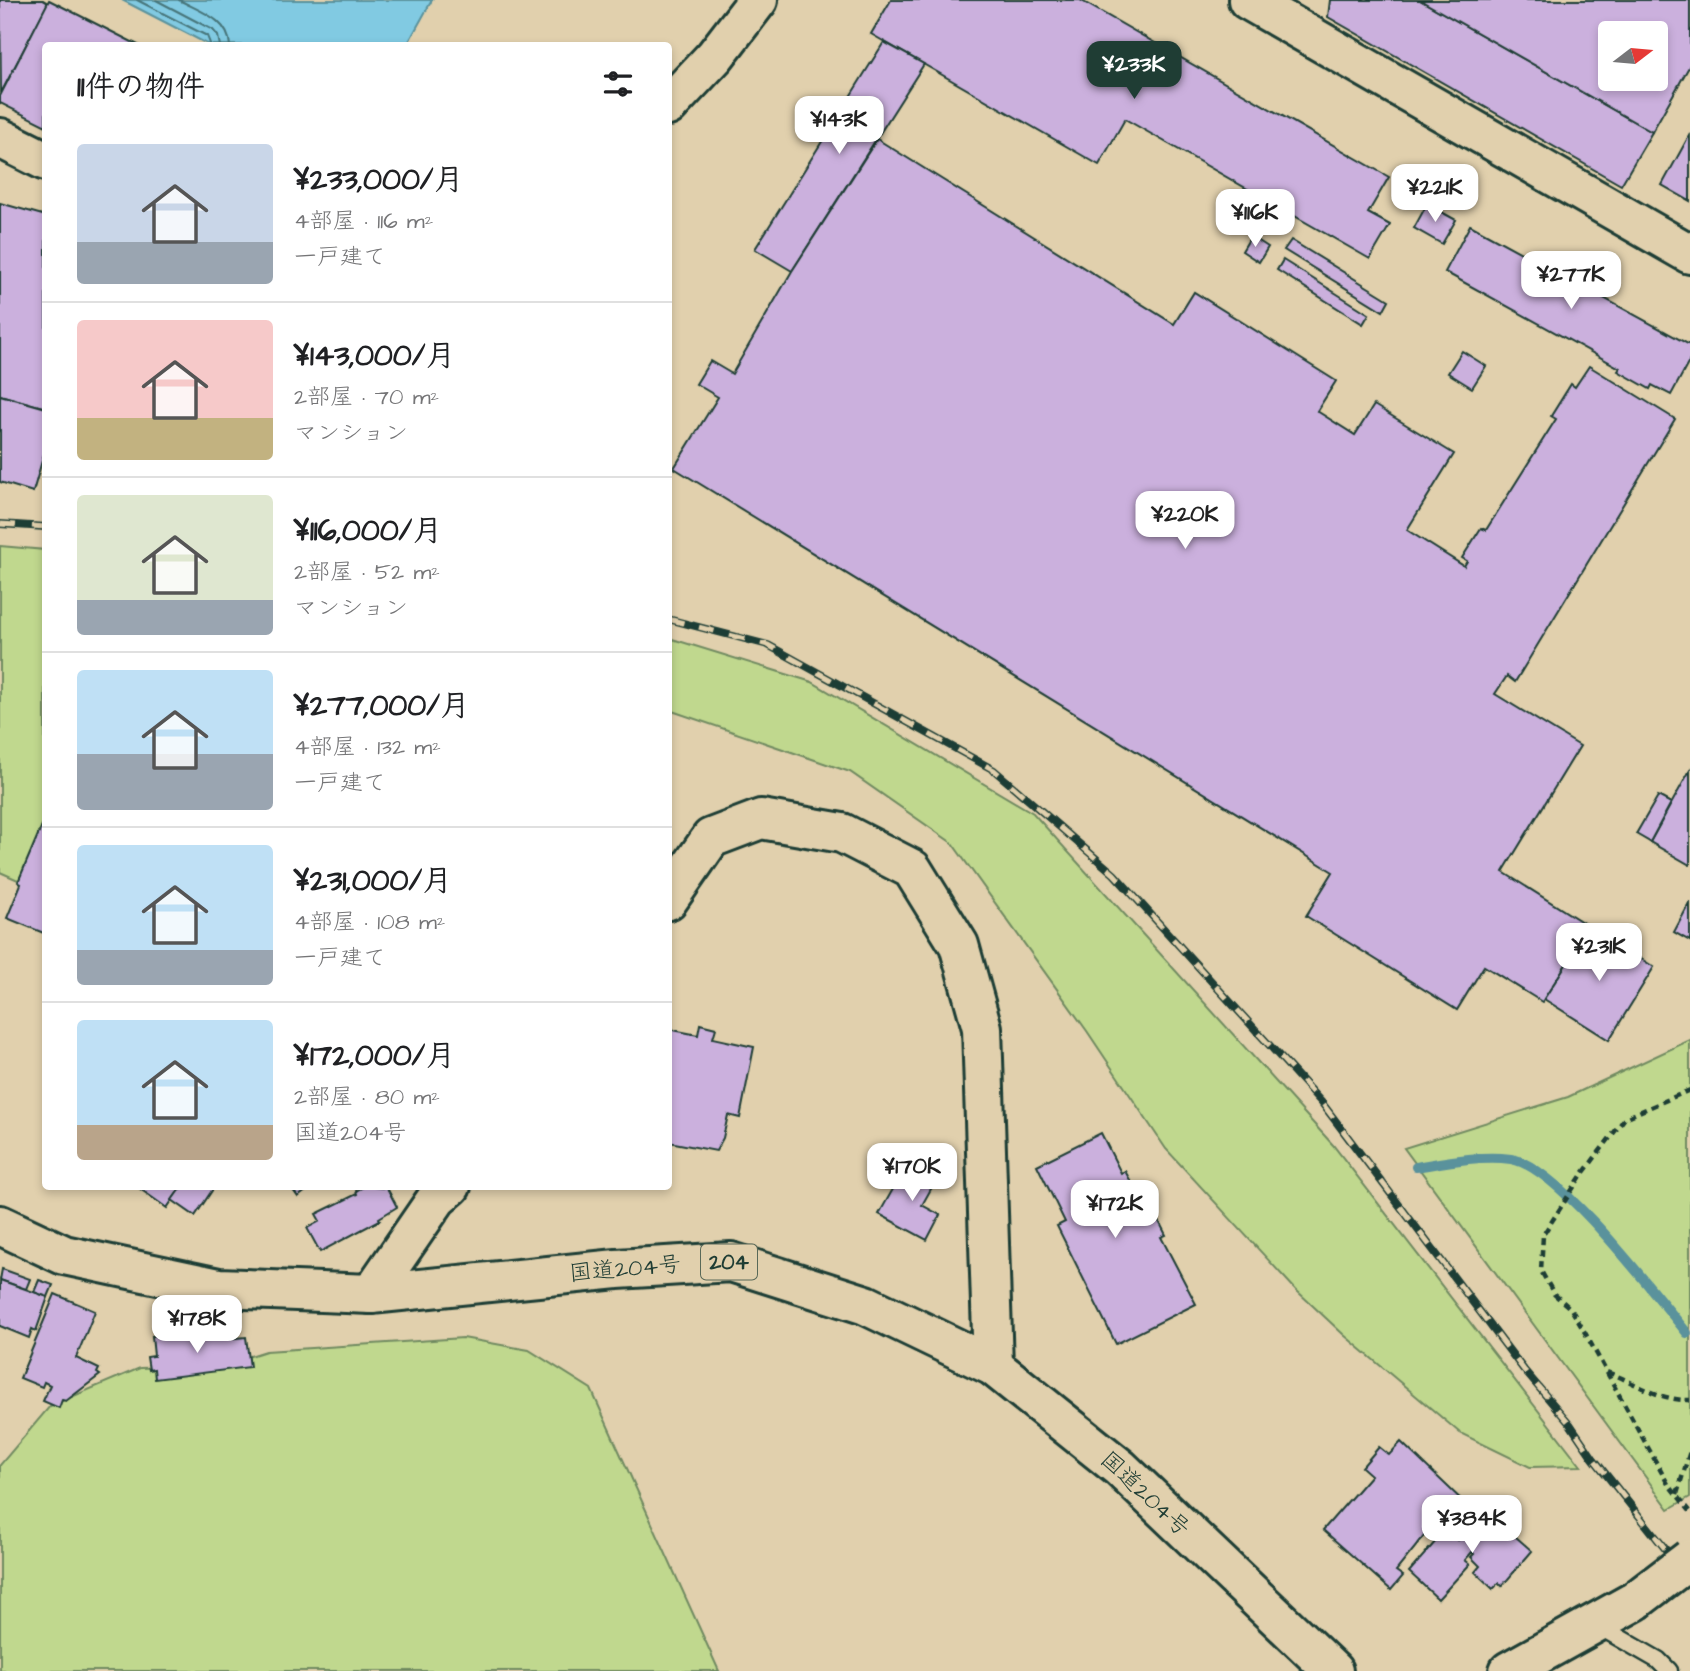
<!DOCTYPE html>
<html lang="ja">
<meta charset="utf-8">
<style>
:root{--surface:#fff;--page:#f6f6f6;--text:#202124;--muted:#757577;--line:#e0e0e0;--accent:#1f3d34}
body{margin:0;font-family:"Architects Daughter","Klee One",sans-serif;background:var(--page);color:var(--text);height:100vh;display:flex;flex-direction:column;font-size:26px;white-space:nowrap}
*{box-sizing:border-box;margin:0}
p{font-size:23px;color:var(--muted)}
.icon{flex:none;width:38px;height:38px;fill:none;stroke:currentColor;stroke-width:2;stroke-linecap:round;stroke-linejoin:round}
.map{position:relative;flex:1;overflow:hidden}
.panel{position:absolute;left:42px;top:42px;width:630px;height:1148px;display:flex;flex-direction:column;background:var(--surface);border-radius:7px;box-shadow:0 4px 10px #0003}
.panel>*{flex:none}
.needle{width:46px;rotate:74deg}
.tools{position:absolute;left:1598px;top:21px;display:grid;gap:14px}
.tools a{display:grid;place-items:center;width:70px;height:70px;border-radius:7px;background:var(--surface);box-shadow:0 4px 10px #0003;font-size:35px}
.price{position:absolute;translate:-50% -60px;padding:0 16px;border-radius:14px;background:#fff;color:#222;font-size:23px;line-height:46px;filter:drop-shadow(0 2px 4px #0008)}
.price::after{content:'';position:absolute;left:50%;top:42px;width:21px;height:16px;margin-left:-10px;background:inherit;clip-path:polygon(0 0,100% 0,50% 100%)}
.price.selected{background:var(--accent);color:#fff}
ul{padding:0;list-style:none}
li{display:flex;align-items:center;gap:21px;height:175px;padding:0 35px}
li+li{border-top:2px solid var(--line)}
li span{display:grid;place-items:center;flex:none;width:196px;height:140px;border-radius:7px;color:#555}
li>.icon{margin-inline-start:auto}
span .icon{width:84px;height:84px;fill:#fffc;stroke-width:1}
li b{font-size:30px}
h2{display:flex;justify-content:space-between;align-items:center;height:84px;padding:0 35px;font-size:30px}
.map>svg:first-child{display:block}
</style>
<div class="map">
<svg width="1690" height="1671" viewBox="0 0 1690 1671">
<rect width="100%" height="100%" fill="#e1d0ad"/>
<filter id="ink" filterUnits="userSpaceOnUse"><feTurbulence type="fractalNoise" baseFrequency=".0143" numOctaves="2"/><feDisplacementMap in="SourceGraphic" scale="14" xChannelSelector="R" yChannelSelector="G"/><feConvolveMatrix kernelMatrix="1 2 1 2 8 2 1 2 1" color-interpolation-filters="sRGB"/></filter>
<g filter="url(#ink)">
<g fill="#c0d88e" stroke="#708a61" stroke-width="2">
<polygon points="0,546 45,550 45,892 0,872"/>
<polygon points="669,638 812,682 1033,813 1333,1145 1581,1466 1530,1467 1460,1433 1344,1335 1296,1290 1166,1149 1087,1031 952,843 850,772 669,710"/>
<polygon points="1690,1040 1690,1497 1669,1509 1404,1148 1568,1097"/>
<polygon points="463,1338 529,1350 591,1389 719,1671 0,1671 0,1465 50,1406 140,1368 222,1365 266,1351"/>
</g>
<polygon fill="#81cae2" stroke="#5a929c" stroke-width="2" points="122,0 432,0 407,45 209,45"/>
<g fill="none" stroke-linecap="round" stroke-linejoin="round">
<g stroke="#46757a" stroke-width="2">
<polyline points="137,0 207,36 211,46"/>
<polyline points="156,0 213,30 218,36 220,46"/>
<path d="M179 0C199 11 229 19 230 46"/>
</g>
<path stroke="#5a929c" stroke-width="10" d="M1416 1167C1446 1162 1480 1155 1511 1159 1557 1165 1655 1294 1687 1333"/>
</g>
<g fill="#cbb0dd" stroke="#1f3d34" stroke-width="2" fill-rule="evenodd">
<polygon points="0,0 43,0 48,3 1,93"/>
<polygon points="49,0 140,46 46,46 46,126 0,103 0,96"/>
<polygon points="891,0 1080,0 1389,177 1368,213 1390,225 1370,259 1125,119 1099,165 871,34"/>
<polygon points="1330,0 1420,0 1652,132 1621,185 1328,17"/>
<path d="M1420 0H1690V65L1652 132ZM1610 33H1656V79H1610Z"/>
<polygon points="884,42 924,64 792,271 755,249"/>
<polygon points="1690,134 1690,201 1662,185"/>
<polygon points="877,139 1174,324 1194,292 1336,381 1317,411 1355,435 1374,405 1454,454 1407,530 1464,566 1467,561 1462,558 1481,528 1486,530 1556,419 1551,416 1571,384 1575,387 1589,366 1675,419 1515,682 1507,676 1495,694 1580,746 1503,872 1590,927 1542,1002 1484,966 1457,1010 1306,916 1333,872 674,468 718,397 696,384 710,361 732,374 792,271"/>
<polygon points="0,203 46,216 46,408 0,395"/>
<polygon points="1427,204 1456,220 1442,244 1414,228"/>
<polygon points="1470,225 1690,345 1690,360 1671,395 1652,385 1650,389 1618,371 1620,368 1445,272"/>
<polygon points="1251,236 1268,247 1259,262 1242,251"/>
<polygon points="1291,240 1389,300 1383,311 1284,250"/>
<polygon points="1283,260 1369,314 1363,324 1277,270"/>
<polygon points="1462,351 1486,366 1472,388 1448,373"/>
<polygon points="0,395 46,408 46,447 33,492 0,482"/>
<polygon points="1690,770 1690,865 1650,842"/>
<polygon points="1658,796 1671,803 1650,842 1636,834"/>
<polygon points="43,823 46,825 46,934 7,918 21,884 18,882"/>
<polygon points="1690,902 1690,941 1674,932"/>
<polygon points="1590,927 1654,967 1609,1040 1544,999"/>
<polygon points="700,1024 716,1028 713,1038 754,1047 740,1118 728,1115 723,1138 716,1151 669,1142 671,1132 668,1131 668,1029 698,1035"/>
<polygon points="1101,1133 1121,1173 1125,1171 1134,1187 1140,1184 1166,1235 1161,1237 1196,1304 1116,1344 1057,1226 1065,1222 1037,1165"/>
<polygon points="907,1164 936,1180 922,1205 940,1215 927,1240 879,1214"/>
<polygon points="136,1186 182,1186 167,1208"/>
<polygon points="182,1186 215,1186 195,1216 172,1200"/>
<polygon points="290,1186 312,1186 298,1197"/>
<polygon points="365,1186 382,1188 386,1186 397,1207 379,1218 380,1220 320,1252 307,1228 320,1221 316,1214 357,1194 356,1191"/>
<polygon points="2,1269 30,1279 26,1289 0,1280"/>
<polygon points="0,1280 48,1297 36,1331 32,1329 29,1338 0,1326"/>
<polygon points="39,1280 53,1285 48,1297 34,1292"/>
<polygon points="55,1294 95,1311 76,1358 99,1369 97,1373 100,1375 66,1401 62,1400 59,1408 43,1401 50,1385 44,1382 42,1387 20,1378"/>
<polygon points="179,1333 179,1338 225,1333 226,1339 246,1337 250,1367 155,1379 154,1369 149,1370 147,1357 154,1356 152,1336"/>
<polygon points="1401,1442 1468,1506 1438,1538 1429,1530 1396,1571 1403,1576 1391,1590 1323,1530 1371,1475 1362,1467 1379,1447 1389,1455"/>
<polygon points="1482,1507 1532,1551 1502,1586 1499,1583 1493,1589 1475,1572 1480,1566 1471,1557 1474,1554 1472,1552 1465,1560 1470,1564 1438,1599 1409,1572 1443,1533 1449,1539 1452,1535 1458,1540 1463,1534 1460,1531"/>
</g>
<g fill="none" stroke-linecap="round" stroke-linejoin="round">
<defs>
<polyline id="lane" points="1597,1625 1658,1660 1669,1671"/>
<g id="secondary">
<polyline points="1248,0 1690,254"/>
<polyline points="668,106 715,56 758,0"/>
<polyline points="0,138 46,161"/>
<polyline points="668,900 711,838 761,819 842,833 912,869 959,945 982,1028 993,1366"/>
<polyline points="371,1294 437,1198 451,1186"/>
<polyline points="1509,1671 1635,1601"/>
</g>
<polyline id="highway" points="0,1225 64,1255 219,1288 371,1294 617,1269 731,1262 866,1305 993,1366 1120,1468 1333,1671"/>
</defs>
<use href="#lane" stroke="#1f3d34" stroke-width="21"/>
<use href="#secondary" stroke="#1f3d34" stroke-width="44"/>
<use href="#highway" stroke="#1f3d34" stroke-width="44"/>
<g stroke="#1f3d34" stroke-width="4.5" stroke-dasharray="7 5" stroke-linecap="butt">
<polyline points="1690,1090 1625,1118 1581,1176 1543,1235 1541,1271 1554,1294 1571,1309 1583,1329 1668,1484 1690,1511"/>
<path d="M1607 1372C1635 1382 1659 1401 1690 1400"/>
<polyline points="1677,1494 1690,1451"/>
</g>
<use href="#lane" stroke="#e1d0ad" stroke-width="16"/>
<use href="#secondary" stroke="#e1d0ad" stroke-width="38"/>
<use href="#highway" stroke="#e1d0ad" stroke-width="38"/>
<defs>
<g id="rail">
<polyline points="0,524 46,527"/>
<polyline points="668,619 768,645 994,770 1114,874 1322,1103 1524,1370 1570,1424 1593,1458 1690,1580"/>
</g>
</defs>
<use href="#rail" stroke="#1f3d34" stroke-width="8"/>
<use href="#rail" stroke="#e1d0ad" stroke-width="5" stroke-dasharray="16" stroke-linecap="butt"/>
<defs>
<polyline id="secondary-bridge" points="1635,1601 1690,1559"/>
</defs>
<use href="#secondary-bridge" stroke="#1f3d34" stroke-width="44" stroke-linecap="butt"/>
<use href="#secondary-bridge" stroke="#e1d0ad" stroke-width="38"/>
</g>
</g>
<g text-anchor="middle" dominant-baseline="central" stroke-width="7" stroke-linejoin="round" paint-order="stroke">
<rect fill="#e1d0ad" stroke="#596958" stroke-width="2" x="701" y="1244.5" width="56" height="35" rx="5"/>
<g font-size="21" font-weight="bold" fill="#1f3d34">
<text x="729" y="1262">204</text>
</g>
<g font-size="23" fill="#1f3d34" stroke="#e1d0ad">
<text transform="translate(625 1269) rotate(-5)">国道204号</text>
<text transform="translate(1145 1494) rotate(43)">国道204号</text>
</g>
</g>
</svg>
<div class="tools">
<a><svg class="needle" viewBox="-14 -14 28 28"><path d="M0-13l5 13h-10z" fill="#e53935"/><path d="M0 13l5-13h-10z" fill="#757577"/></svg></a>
</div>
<b class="price selected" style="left:1134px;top:101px">¥233K</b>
<b class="price" style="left:839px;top:156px">¥143K</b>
<b class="price" style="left:1435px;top:224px">¥221K</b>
<b class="price" style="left:1255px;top:249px">¥116K</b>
<b class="price" style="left:1571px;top:311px">¥277K</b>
<b class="price" style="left:1185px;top:551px">¥220K</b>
<b class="price" style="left:1599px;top:983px">¥231K</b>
<b class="price" style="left:912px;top:1203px">¥170K</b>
<b class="price" style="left:1115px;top:1240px">¥172K</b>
<b class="price" style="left:197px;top:1355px">¥178K</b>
<b class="price" style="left:1472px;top:1555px">¥384K</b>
<section class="panel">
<h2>11件の物件<svg class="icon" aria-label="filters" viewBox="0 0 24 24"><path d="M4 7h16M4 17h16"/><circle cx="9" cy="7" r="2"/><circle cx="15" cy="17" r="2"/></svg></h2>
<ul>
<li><span style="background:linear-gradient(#c9d6e8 70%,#9aa5b1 0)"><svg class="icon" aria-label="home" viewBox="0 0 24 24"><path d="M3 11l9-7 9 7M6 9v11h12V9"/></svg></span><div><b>¥233,000/月</b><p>4部屋 · 116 m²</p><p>一戸建て</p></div></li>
<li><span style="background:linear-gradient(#f6c9c9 70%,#c2b280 0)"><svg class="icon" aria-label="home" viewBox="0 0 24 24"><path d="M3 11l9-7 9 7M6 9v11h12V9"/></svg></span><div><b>¥143,000/月</b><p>2部屋 · 70 m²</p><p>マンション</p></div></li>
<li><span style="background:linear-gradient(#dfe7d0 75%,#9aa5b1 0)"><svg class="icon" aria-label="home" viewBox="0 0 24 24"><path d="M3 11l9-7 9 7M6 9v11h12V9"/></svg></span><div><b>¥116,000/月</b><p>2部屋 · 52 m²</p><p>マンション</p></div></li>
<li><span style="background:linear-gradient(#bfe0f5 60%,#9aa5b1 0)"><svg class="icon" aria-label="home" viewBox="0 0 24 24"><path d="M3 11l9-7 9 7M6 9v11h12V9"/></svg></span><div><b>¥277,000/月</b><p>4部屋 · 132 m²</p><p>一戸建て</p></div></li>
<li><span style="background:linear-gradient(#bfe0f5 75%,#9aa5b1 0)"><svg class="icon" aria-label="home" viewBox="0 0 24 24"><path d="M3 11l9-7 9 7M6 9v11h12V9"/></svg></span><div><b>¥231,000/月</b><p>4部屋 · 108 m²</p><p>一戸建て</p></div></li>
<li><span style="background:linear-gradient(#bfe0f5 75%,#b9a48a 0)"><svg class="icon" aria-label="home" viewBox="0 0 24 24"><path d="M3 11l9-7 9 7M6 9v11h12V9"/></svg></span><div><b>¥172,000/月</b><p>2部屋 · 80 m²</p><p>国道204号</p></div></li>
</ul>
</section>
</div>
